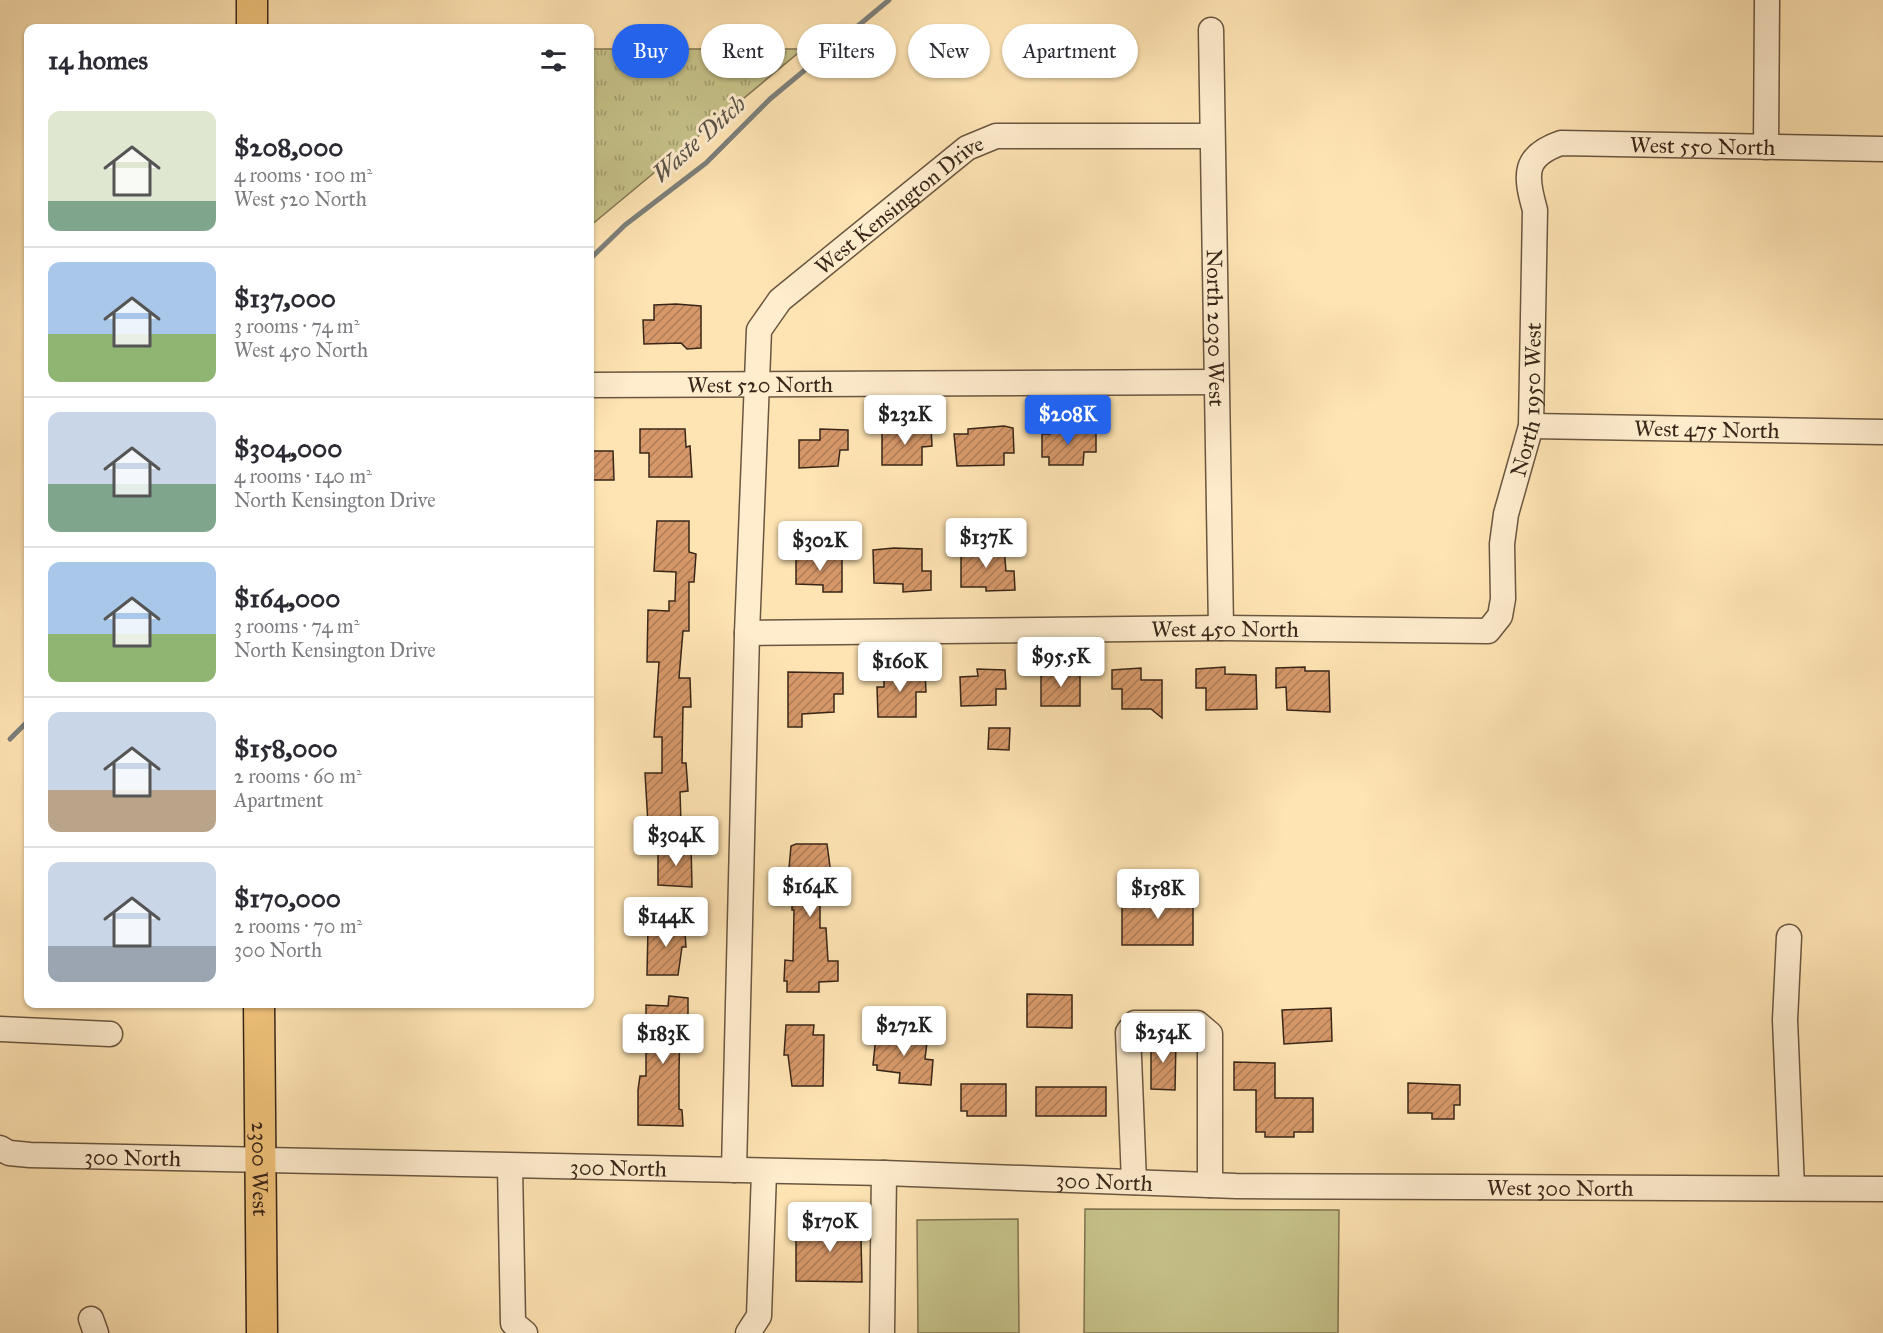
<!DOCTYPE html>
<meta charset="utf-8">
<style>
:root{--surface:#fff;--page:#f7f7f7;--text:#2b2b33;--muted:#7c7c81;--line:#e1e1e2;--accent:#2563eb}
body{margin:0;font-family:"IM FELL Great Primer",serif;background:var(--page);color:var(--text);height:100vh;display:flex;flex-direction:column;font-size:22px;white-space:nowrap}
*{box-sizing:border-box;margin:0}
p{font-size:20px;color:var(--muted)}
.icon{flex:none;width:33px;height:33px;fill:none;stroke:currentColor;stroke-width:2;stroke-linecap:round;stroke-linejoin:round}
.map{position:relative;flex:1;overflow:hidden}
.details{position:absolute;left:24px;top:24px;width:570px;height:984px;display:flex;flex-direction:column;background:var(--surface);border-radius:12px;box-shadow:0 2px 4px #0004}
.details>*{flex:none}
.top-card{position:absolute;left:612px;top:24px;width:570px;height:54px;display:flex;gap:12px}
.price{position:absolute;translate:-50% -51px;padding:0 14px;border-radius:6px;background:#fff;color:#222;font-size:20px;line-height:39px;filter:drop-shadow(0 2px 3px #0008)}
.price::after{content:'';position:absolute;left:50%;top:36px;width:18px;height:14px;margin-left:-9px;background:inherit;clip-path:polygon(0 0,100% 0,50% 100%)}
.price.active{background:var(--accent);color:#fff}
ul{padding:0;list-style:none}
li{display:flex;align-items:center;gap:18px;height:150px;padding:0 24px}
li+li{border-top:2px solid var(--line)}
li span{display:grid;place-items:center;flex:none;width:168px;height:120px;border-radius:12px;color:#555}
li>.icon{margin-inline-start:auto}
span .icon{width:72px;height:72px;fill:#fffc;stroke-width:1}
li b{font-size:26px}
h2{display:flex;justify-content:space-between;align-items:center;height:72px;padding:0 24px;font-size:26px}
.tag{padding:0 21px;border-radius:27px;background:var(--surface);box-shadow:0 2px 4px #0004;font-size:21px;line-height:54px}
.tag.active{background:var(--accent);color:#fff}
.map>svg:first-child{display:block}
</style>
<div class="map">
<svg width="1883" height="1333" viewBox="0 0 1883 1333">
<defs>
<pattern id="grass-tufts" width="24" height="20" patternUnits="userSpaceOnUse" patternTransform="scale(1.5)"><rect width="24" height="20" fill="#c6c289"/><path d="M3 7l-1-3M5 7V3M7 7l1-3M15 17l-1-3M17 17v-4M19 17l1-3" fill="none" stroke="#a29d6f"/></pattern>
<pattern id="building-hatch" width="6" height="6" patternUnits="userSpaceOnUse" patternTransform="scale(1.5)"><rect width="6" height="6" fill="#d69869"/><path d="M-1 1l2-2M0 6l6-6M5 7l2-2" fill="none" stroke="#af7c56"/></pattern>
</defs>
<rect width="100%" height="100%" fill="#ffe4b3"/>
<filter id="stains"><feTurbulence type="fractalNoise" baseFrequency=".00333" numOctaves="4"/><feColorMatrix values="0 0 0 0 .2 0 0 0 0 .09 0 0 0 0 .02 0 0 0 .5 -.17"/></filter>
<radialGradient id="worn" r=".72"><stop offset=".6" stop-color="#630" stop-opacity="0"/><stop offset="1" stop-color="#630" stop-opacity=".3"/></radialGradient>
<polygon fill="url(#grass-tufts)" stroke="#807451" stroke-width="1.5" points="590,49 803,49 590,226"/>
<g fill="#c6c289" stroke="#807451" stroke-width="1.5">
<polygon points="1085,1209 1339,1210 1338,1333 1084,1333"/>
<polygon points="1018,1219 1019,1333 918,1333 917,1220"/>
</g>
<g fill="none" stroke-linecap="round" stroke-linejoin="round">
<g stroke="#7b7f7a" stroke-width="5">
<polyline points="590,259 625,225 706,163 770,99 889,0"/>
<polyline points="10,739 28,721"/>
</g>
</g>
<g fill="url(#building-hatch)" stroke="#392619" stroke-width="1.5">
<polygon points="676,304 701,306 701,348 687,349 681,343 644,344 643,320 654,320 654,305"/>
<polygon points="1004,426 1013,428 1014,453 1004,453 1004,465 957,466 954,434 968,434 968,429"/>
<polygon points="903,427 931,428 932,446 922,447 922,465 882,465 882,433 903,432"/>
<polygon points="640,429 685,429 686,447 690,446 692,477 649,477 649,453 640,453"/>
<polygon points="820,429 848,430 848,450 840,450 838,466 799,468 799,440 820,440"/>
<polygon points="1050,430 1096,430 1096,452 1084,452 1083,465 1049,465 1049,457 1042,457 1042,434 1050,434"/>
<polygon points="590,451 613,451 614,480 590,480"/>
<polygon points="657,521 689,521 689,552 696,554 694,582 689,582 689,631 683,631 679,678 690,678 691,707 683,707 682,763 686,763 688,791 680,792 681,823 648,824 645,773 662,773 662,737 654,737 659,662 647,662 648,610 669,611 669,601 675,601 676,572 654,571"/>
<polygon points="961,546 1004,548 1006,571 1014,571 1015,590 986,591 986,587 961,587"/>
<polygon points="894,548 922,549 922,571 931,571 931,590 903,592 903,584 874,583 873,550"/>
<polygon points="796,554 842,556 842,592 823,592 823,585 796,584"/>
<polygon points="1225,667 1225,674 1256,675 1257,709 1206,710 1206,688 1196,688 1196,669"/>
<polygon points="1305,667 1305,671 1329,671 1330,712 1287,710 1286,687 1276,688 1276,668"/>
<polygon points="884,668 925,671 926,692 916,692 916,717 878,717 877,687 884,687"/>
<polygon points="1061,668 1080,668 1080,706 1041,706 1041,674 1061,673"/>
<polygon points="1141,668 1141,680 1162,680 1162,718 1151,709 1122,709 1122,689 1112,689 1112,670"/>
<polygon points="977,669 1005,670 1006,689 996,689 996,705 961,706 960,677 978,676"/>
<polygon points="788,672 843,673 843,694 834,694 834,712 802,714 802,727 788,727"/>
<polygon points="989,728 1010,728 1009,750 988,749"/>
<polygon points="672,844 691,844 692,887 658,885 658,852 671,852"/>
<polygon points="796,844 827,844 831,874 841,874 841,889 831,889 831,898 820,898 820,928 826,928 828,961 838,961 838,981 819,982 819,992 787,992 787,981 784,981 785,960 793,961 794,910 792,910 792,900 789,900 788,879 791,846"/>
<rect x="1122" y="895" width="71" height="50"/>
<polygon points="665,919 684,919 686,947 682,947 678,975 647,975 648,928 665,928"/>
<polygon points="1027,994 1072,995 1072,1028 1027,1027"/>
<polygon points="669,996 688,998 688,1026 680,1026 679,1071 679,1109 682,1110 683,1126 638,1125 638,1090 640,1076 646,1076 646,1005 668,1006"/>
<polygon points="1331,1008 1332,1041 1284,1044 1282,1010"/>
<polygon points="786,1025 814,1025 813,1035 824,1035 823,1086 792,1086 788,1055 784,1055"/>
<polygon points="888,1029 903,1030 927,1042 925,1059 933,1060 931,1085 899,1083 900,1073 877,1070 877,1065 873,1065 876,1036 887,1038"/>
<polygon points="1151,1039 1176,1040 1175,1090 1151,1089"/>
<polygon points="1234,1062 1275,1063 1275,1098 1313,1098 1313,1132 1294,1132 1294,1137 1265,1137 1265,1132 1256,1132 1256,1090 1234,1090"/>
<polygon points="1408,1083 1460,1085 1460,1105 1454,1105 1454,1119 1432,1119 1432,1113 1408,1113"/>
<polygon points="961,1084 1006,1084 1006,1116 967,1116 967,1111 961,1111"/>
<rect x="1036" y="1087" width="70" height="29"/>
<polygon points="813,1218 853,1219 854,1238 861,1238 862,1282 796,1281 796,1238 813,1238"/>
</g>
<g fill="none" stroke-linecap="round" stroke-linejoin="round">
<defs>
<g id="minor">
<path id="s1" d="M1211 30 1221 628"/>
<polyline points="1766,147 1767,0"/>
<path id="s2" d="M590 385 1216 382"/>
<path id="s3" d="M1531 426 1883 432"/>
<path id="s4" d="M747 633 1221 628 1488 631 1500 616 1503 599 1502 544 1506 514 1531 426 1535 210C1525 175 1523 156 1561 143L1883 149"/>
<polyline points="1789,937 1785,1020 1792,1188"/>
<polyline points="0,1029 110,1034"/>
<path id="s5" d="M0 1148 9 1153 30 1155 884 1173 1236 1186 1883 1189"/>
<polyline points="510,1167 513,1323 525,1333"/>
<path id="s6" d="M734 1170 747 633 759 330 780 300 967 148 996 136H1211"/>
<polyline points="1134,1182 1128,1032 1135,1023 1197,1023 1210,1034 1210,1185"/>
<polyline points="91,1319 96,1333"/>
<polyline points="748,1333 759,1316 764,1172"/>
<polyline points="882,1333 884,1173"/>
</g>
<g id="major">
<polyline points="252,0 252,28"/>
<path id="s7" d="M259 1004 262 1333"/>
</g>
</defs>
<use href="#minor" stroke="#6a5640" stroke-width="27"/>
<use href="#major" stroke="#392619" stroke-width="33"/>
<use href="#minor" stroke="#ffedce" stroke-width="24"/>
<use href="#major" stroke="#f0c27a" stroke-width="30"/>
</g>
<g text-anchor="middle" dominant-baseline="central" stroke-width="6" stroke-linejoin="round" paint-order="stroke">
<g font-size="22" fill="#392619" stroke="#ffedce">
<text stroke="none"><textPath href="#s4" startOffset="1396">West 550 North</textPath></text>
<text stroke="none"><textPath href="#s6" startOffset="1030">West Kensington Drive</textPath></text>
<text stroke="none"><textPath href="#s1" startOffset="298">North 2030 West</textPath></text>
<text stroke="none"><textPath href="#s2" startOffset="170">West 520 North</textPath></text>
<text stroke="none"><textPath href="#s4" startOffset="980">North 1950 West</textPath></text>
<text stroke="none"><textPath href="#s3" startOffset="176">West 475 North</textPath></text>
<text stroke="none"><textPath href="#s4" startOffset="478">West 450 North</textPath></text>
<text stroke="none"><textPath href="#s5" startOffset="134">300 North</textPath></text>
<text stroke="none"><textPath href="#s7" startOffset="165">2300 West</textPath></text>
<text stroke="none"><textPath href="#s5" startOffset="620">300 North</textPath></text>
<text stroke="none"><textPath href="#s5" startOffset="1106">300 North</textPath></text>
<text stroke="none"><textPath href="#s5" startOffset="1562">West 300 North</textPath></text>
</g>
<g font-size="24" font-style="italic" fill="#5a5349" stroke="#ffedce">
<text transform="translate(699 139) rotate(-42)">Waste Ditch</text>
</g>
</g>
<rect width="100%" height="100%" filter="url(#stains)"/>
<rect width="100%" height="100%" fill="url(#worn)"/>
</svg>
<b class="price" style="left:905px;top:446px">$232K</b>
<b class="price active" style="left:1068px;top:446px">$208K</b>
<b class="price" style="left:986px;top:569px">$137K</b>
<b class="price" style="left:820px;top:572px">$302K</b>
<b class="price" style="left:1061px;top:688px">$95.5K</b>
<b class="price" style="left:900px;top:693px">$160K</b>
<b class="price" style="left:676px;top:867px">$304K</b>
<b class="price" style="left:810px;top:918px">$164K</b>
<b class="price" style="left:1158px;top:920px">$158K</b>
<b class="price" style="left:666px;top:948px">$144K</b>
<b class="price" style="left:904px;top:1057px">$272K</b>
<b class="price" style="left:1163px;top:1064px">$254K</b>
<b class="price" style="left:663px;top:1065px">$183K</b>
<b class="price" style="left:830px;top:1253px">$170K</b>
<div class="top-card">
<a class="tag active">Buy</a>
<a class="tag">Rent</a>
<a class="tag">Filters</a>
<a class="tag">New</a>
<a class="tag">Apartment</a>
</div>
<section class="details">
<h2>14 homes<svg class="icon" aria-label="filters" viewBox="0 0 24 24"><path d="M4 7h16M4 17h16"/><circle cx="9" cy="7" r="2"/><circle cx="15" cy="17" r="2"/></svg></h2>
<ul>
<li><span style="background:linear-gradient(#dfe7d0 75%,#7fa58c 0)"><svg class="icon" aria-label="home" viewBox="0 0 24 24"><path d="M3 11l9-7 9 7M6 9v11h12V9"/></svg></span><div><b>$208,000</b><p>4 rooms · 100 m²</p><p>West 520 North</p></div></li>
<li><span style="background:linear-gradient(#a9c7e8 60%,#8fb573 0)"><svg class="icon" aria-label="home" viewBox="0 0 24 24"><path d="M3 11l9-7 9 7M6 9v11h12V9"/></svg></span><div><b>$137,000</b><p>3 rooms · 74 m²</p><p>West 450 North</p></div></li>
<li><span style="background:linear-gradient(#c9d6e8 60%,#7fa58c 0)"><svg class="icon" aria-label="home" viewBox="0 0 24 24"><path d="M3 11l9-7 9 7M6 9v11h12V9"/></svg></span><div><b>$304,000</b><p>4 rooms · 140 m²</p><p>North Kensington Drive</p></div></li>
<li><span style="background:linear-gradient(#a9c7e8 60%,#8fb573 0)"><svg class="icon" aria-label="home" viewBox="0 0 24 24"><path d="M3 11l9-7 9 7M6 9v11h12V9"/></svg></span><div><b>$164,000</b><p>3 rooms · 74 m²</p><p>North Kensington Drive</p></div></li>
<li><span style="background:linear-gradient(#c9d6e8 65%,#b9a48a 0)"><svg class="icon" aria-label="home" viewBox="0 0 24 24"><path d="M3 11l9-7 9 7M6 9v11h12V9"/></svg></span><div><b>$158,000</b><p>2 rooms · 60 m²</p><p>Apartment</p></div></li>
<li><span style="background:linear-gradient(#c9d6e8 70%,#9aa5b1 0)"><svg class="icon" aria-label="home" viewBox="0 0 24 24"><path d="M3 11l9-7 9 7M6 9v11h12V9"/></svg></span><div><b>$170,000</b><p>2 rooms · 70 m²</p><p>300 North</p></div></li>
</ul>
</section>
</div>
